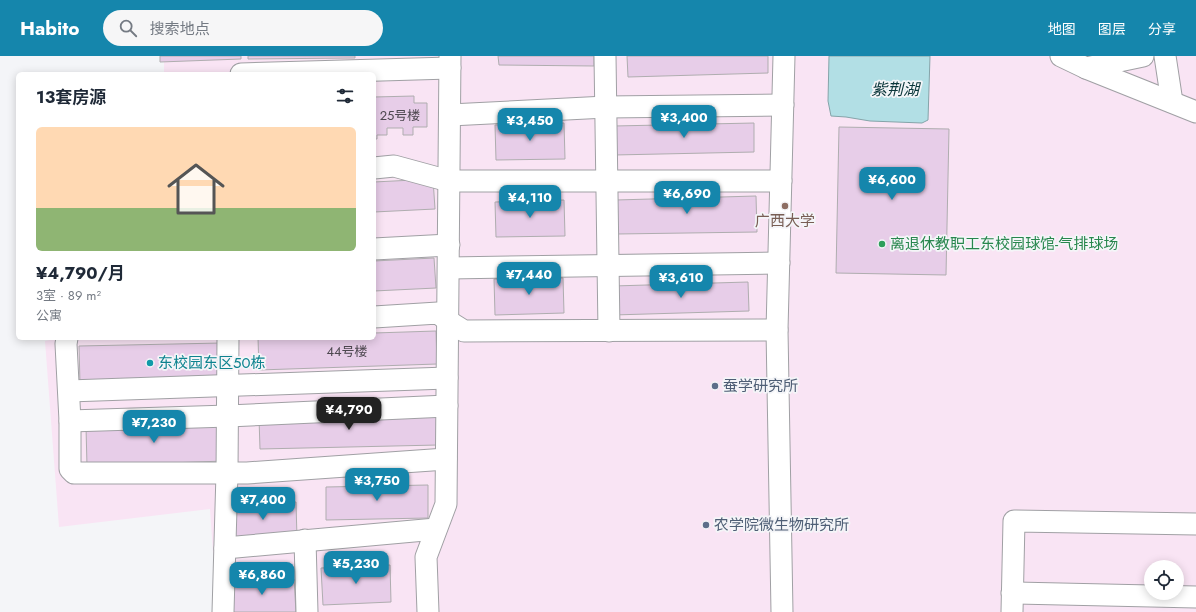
<!DOCTYPE html>
<html lang="zh">
<meta charset="utf-8">
<style>
:root{--surface:#fff;--page:#f6f6f7;--text:#1f2937;--muted:#747a83;--accent:#1586ac}
body{margin:0;font-family:Jost,"Noto Sans SC",sans-serif;background:var(--page);color:var(--text);height:100vh;display:flex;flex-direction:column;font-size:15px;white-space:nowrap}
*{box-sizing:border-box;margin:0}
p{font-size:13px;color:var(--muted)}
.icon{flex:none;width:22px;height:22px;fill:none;stroke:currentColor;stroke-width:2;stroke-linecap:round;stroke-linejoin:round}
.map{position:relative;flex:1;overflow:hidden}
.side{position:absolute;left:16px;top:16px;width:360px;height:268px;display:flex;flex-direction:column;background:var(--surface);border-radius:6px;box-shadow:0 2px 10px #0003}
.side>*{flex:none}
.buttons{position:absolute;left:1144px;top:504px;display:grid;gap:8px}
.buttons a{display:grid;place-items:center;width:40px;height:40px;border-radius:50%;background:var(--surface);box-shadow:0 2px 10px #0003;font-size:20px}
.price{position:absolute;translate:-50% -34px;padding:0 9px;border-radius:8px;background:var(--accent);color:#fff;font-size:13px;line-height:26px;filter:drop-shadow(0 1px 2px #0008)}
.price::after{content:'';position:absolute;left:50%;top:24px;width:12px;height:9px;margin-left:-6px;background:inherit;clip-path:polygon(0 0,100% 0,50% 100%)}
.price.active{background:#222;color:#fff}
ul{padding:0;list-style:none}
li{display:grid;align-content:center;gap:8px;height:212px;padding:0 20px}
li span{display:grid;place-items:center;height:124px;border-radius:6px;color:#555}
li>.icon{margin-inline-start:auto}
span .icon{width:72px;height:72px;fill:#fffc;stroke-width:1}
li b{font-size:17px}
h2{display:flex;justify-content:space-between;align-items:center;height:48px;padding:0 20px;font-size:17px}
header{display:flex;align-items:center;gap:24px;box-sizing:border-box;height:56px;padding:0 20px;background:var(--accent);color:#fff}
header strong{font-size:19px}
nav{display:flex;gap:22px;margin-inline-start:auto;font-size:14px}
.search{width:280px;height:36px;background:var(--page);display:flex;align-items:center;gap:10px;box-sizing:border-box;padding:0 14px;border-radius:22px;color:var(--muted);font-size:15px}
.map>svg:first-child{display:block}
</style>
<header>
<strong>Habito</strong>
<div class="search"><svg class="icon" aria-label="search" viewBox="0 0 24 24"><circle cx="10" cy="10" r="6"/><path d="M15 15l6 6"/></svg>搜索地点</div>
<nav><a>地图</a><a>图层</a><a>分享</a></nav>
</header>
<div class="map">
<svg width="1196" height="556" viewBox="0 0 1196 556">
<rect width="100%" height="100%" fill="#f4f5f8"/>
<path fill="#f9e4f4" fill-rule="evenodd" d="M164 0H1196V556H217L210 453 59 471 45 285 59 282H374V18H164ZM1151 511H1177V537H1151Z"/>
<polygon fill="#b2dfe5" stroke="#85a4a9" points="829,0 930,0 928,64 922,67 870,65 846,61 831,60 828,45"/>
<g fill="#e7cde8" stroke="#afadaf">
<polygon points="160,0 241,0 241,3 160,6"/>
<polygon points="248,0 355,0 355,2 248,3"/>
<polygon points="498,0 594,0 594,10 499,9"/>
<polygon points="627,0 768,0 768,17 628,21"/>
<polygon points="414,40 414,47 427,47 427,71 413,71 413,79 403,79 403,72 387,72 387,79 377,79 377,83 374,83 374,41"/>
<polygon points="564,67 565,103 496,104 495,69"/>
<polygon points="754,67 754,96 614,99 614,70"/>
<polygon points="839,71 949,73 946,219 836,217"/>
<polygon points="433,123 435,153 374,156 374,126"/>
<polygon points="756,140 757,176 617,178 616,144"/>
<polygon points="564,144 565,180 496,181 495,146"/>
<polygon points="434,202 436,232 374,235 374,205"/>
<polygon points="563,222 564,257 495,259 494,223"/>
<polygon points="748,226 749,255 613,259 613,230"/>
<polygon points="436,275 437,308 259,314 258,282 374,282 374,277"/>
<polygon points="221,287 222,324 80,328 79,290"/>
<polygon points="437,356 438,389 260,393 259,362"/>
<polygon points="222,367 224,405 87,410 86,371"/>
<polygon points="428,429 428,462 326,464 326,431"/>
<polygon points="296,446 297,482 231,484 230,447"/>
<polygon points="390,509 391,546 323,549 321,512"/>
<polygon points="294,523 296,556 228,556 226,527"/>
</g>
<g fill="none" stroke-linecap="round" stroke-linejoin="round">
<defs>
<g id="minor">
<polyline points="605,0 609,275"/>
<polyline points="1061,0 1086,12 1196,56"/>
<polyline points="1165,0 1172,46"/>
<polyline points="1086,12 1143,0"/>
<polyline points="241,18 450,12"/>
<polyline points="450,59 606,51 783,49"/>
<polyline points="374,112 394,110 449,125 781,125"/>
<polyline points="374,193 449,189"/>
<polyline points="449,212 779,207"/>
<polyline points="374,261 438,257 448,265 464,275 777,274"/>
<polyline points="67,282 66,288 70,365 70,413 74,417 247,417 446,403"/>
<polyline points="69,335 447,322"/>
<polyline points="70,365 228,360 447,350"/>
<polyline points="305,484 307,556"/>
<polyline points="225,492 436,473"/>
<polyline points="1012,537 1196,541"/>
<polyline points="223,556 227,417 228,282"/>
<polyline points="428,556 426,501 446,448 450,0"/>
<polyline points="782,556 777,274 784,0"/>
<polyline points="1012,556 1014,465 1196,468"/>
</g>
</defs>
<use href="#minor" stroke="#a0a0a4" stroke-width="23"/>
<use href="#minor" stroke="#fff" stroke-width="21"/>
</g>
<circle fill="#8d6e63" stroke="#f4f5f8" stroke-width="1.5" cx="785" cy="150" r="4"/>
<circle fill="#2e9e5b" stroke="#f4f5f8" stroke-width="1.5" cx="882" cy="188" r="4"/>
<circle fill="#0f9aa8" stroke="#f4f5f8" stroke-width="1.5" cx="150" cy="307" r="4"/>
<g fill="#5c6f8a" stroke="#f4f5f8" stroke-width="1.5">
<circle cx="715" cy="330" r="4"/>
<circle cx="706" cy="469" r="4"/>
</g>
<g text-anchor="middle" dominant-baseline="central" stroke-width="3.5" stroke-linejoin="round" paint-order="stroke">
<g font-size="13" fill="#4e4850">
<text x="400" y="59">25号楼</text>
<text x="347" y="295">44号楼</text>
</g>
<g font-size="15" fill="#785e54" stroke="#f4f5f8">
<text x="785" y="165">广西大学</text>
</g>
<g font-size="15" fill="#27864d" stroke="#f4f5f8" text-anchor="start">
<text x="890" y="188">离退休教职工东校园球馆-气排球场</text>
</g>
<g font-size="15" fill="#0d838f" stroke="#f4f5f8" text-anchor="start">
<text x="158" y="307">东校园东区50栋</text>
</g>
<g font-size="15" fill="#4e5e75" stroke="#f4f5f8" text-anchor="start">
<text x="723" y="330">蚕学研究所</text>
<text x="714" y="469">农学院微生物研究所</text>
</g>
<g font-size="16" font-style="italic" fill="#0a363a" stroke="#f4f5f8">
<text x="895" y="33">紫荆湖</text>
</g>
</g>
</svg>
<div class="buttons">
<a><svg class="icon" aria-label="locate" viewBox="0 0 24 24"><circle cx="12" cy="12" r="6"/><path d="M12 2v4M12 18v4M2 12h4M18 12h4"/></svg></a>
</div>
<b class="price" style="left:684px;top:83px">¥3,400</b>
<b class="price" style="left:530px;top:86px">¥3,450</b>
<b class="price" style="left:892px;top:145px">¥6,600</b>
<b class="price" style="left:687px;top:159px">¥6,690</b>
<b class="price" style="left:530px;top:163px">¥4,110</b>
<b class="price" style="left:529px;top:240px">¥7,440</b>
<b class="price" style="left:681px;top:243px">¥3,610</b>
<b class="price active" style="left:349px;top:375px">¥4,790</b>
<b class="price" style="left:154px;top:388px">¥7,230</b>
<b class="price" style="left:377px;top:446px">¥3,750</b>
<b class="price" style="left:263px;top:465px">¥7,400</b>
<b class="price" style="left:356px;top:529px">¥5,230</b>
<b class="price" style="left:262px;top:540px">¥6,860</b>
<section class="side">
<h2>13套房源<svg class="icon" aria-label="filters" viewBox="0 0 24 24"><path d="M4 7h16M4 17h16"/><circle cx="9" cy="7" r="2"/><circle cx="15" cy="17" r="2"/></svg></h2>
<ul>
<li><span style="background:linear-gradient(#ffd9b3 65%,#8fb573 0)"><svg class="icon" aria-label="home" viewBox="0 0 24 24"><path d="M3 11l9-7 9 7M6 9v11h12V9"/></svg></span><div><b>¥4,790/月</b><p>3室 · 89 m²</p><p>公寓</p></div></li>
</ul>
</section>
</div>
